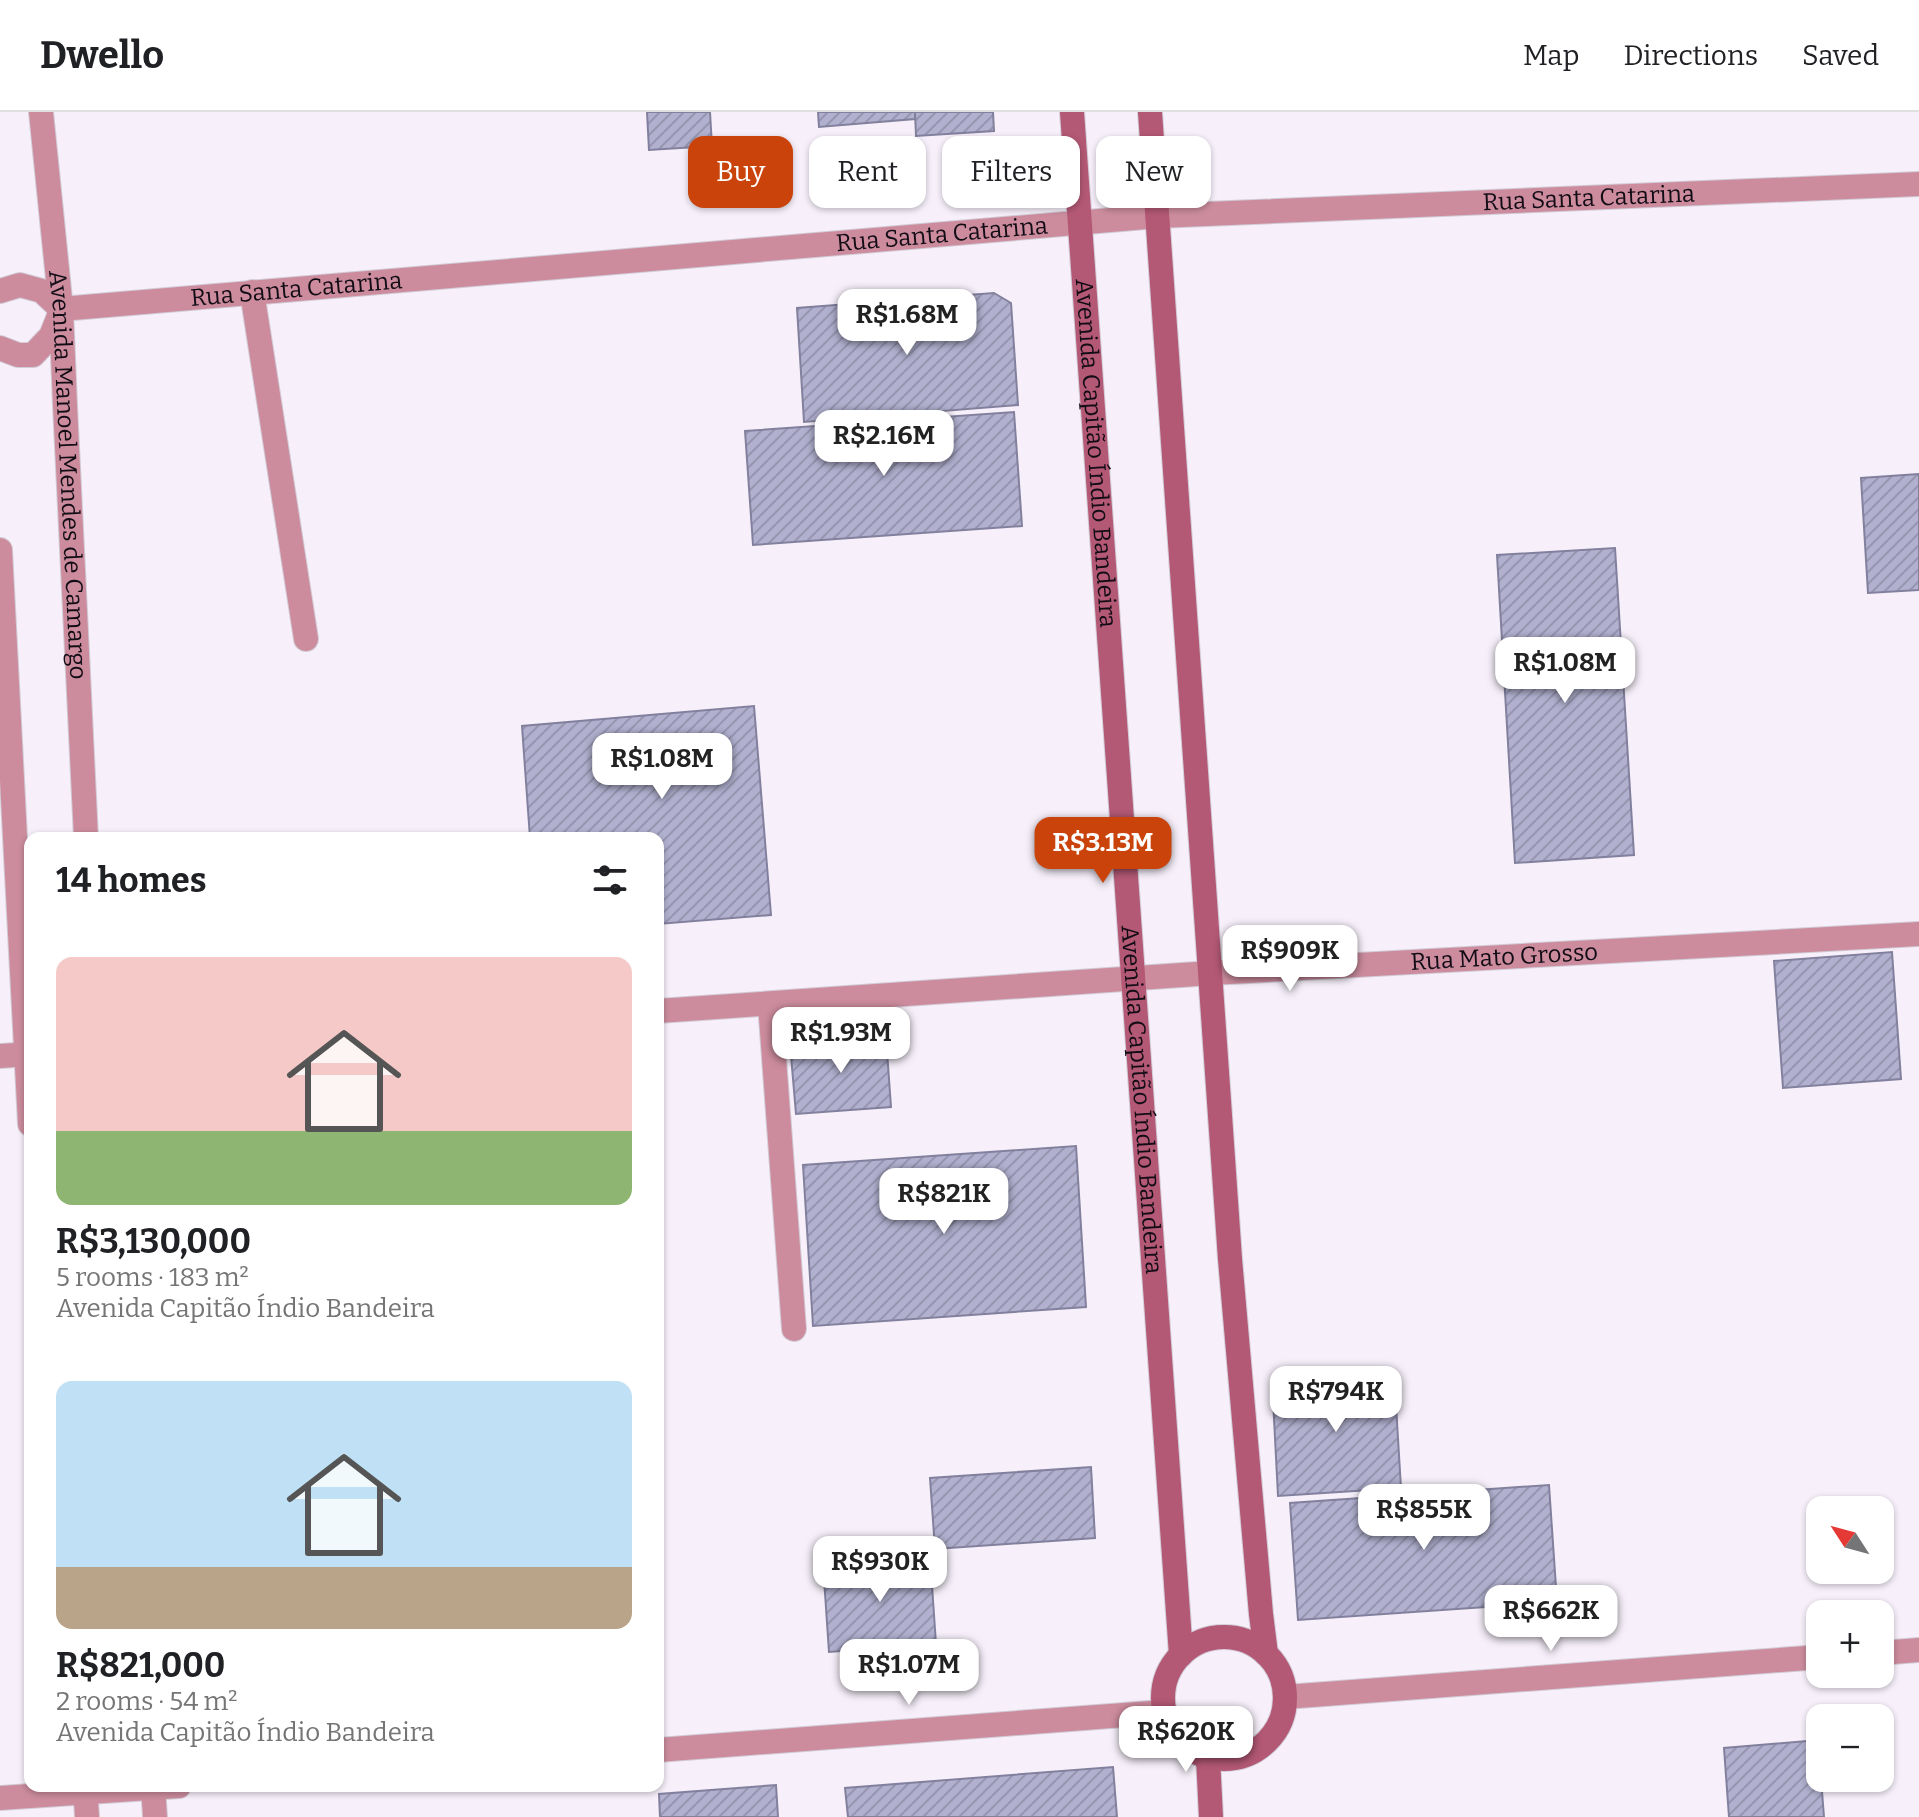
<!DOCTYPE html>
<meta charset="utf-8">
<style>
:root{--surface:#fff;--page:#f2f2f2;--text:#202124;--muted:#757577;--line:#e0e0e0;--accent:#c9430a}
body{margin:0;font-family:Bitter,serif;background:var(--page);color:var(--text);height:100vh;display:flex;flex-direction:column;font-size:30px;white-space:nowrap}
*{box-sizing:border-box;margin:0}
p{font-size:26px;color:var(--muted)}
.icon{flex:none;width:44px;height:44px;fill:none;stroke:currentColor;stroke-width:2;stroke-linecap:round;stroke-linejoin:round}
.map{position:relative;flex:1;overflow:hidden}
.side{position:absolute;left:24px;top:720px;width:640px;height:960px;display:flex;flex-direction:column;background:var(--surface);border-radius:16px;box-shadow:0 2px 6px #0004}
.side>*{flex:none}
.guide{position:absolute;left:688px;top:24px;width:760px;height:72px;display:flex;gap:16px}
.needle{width:52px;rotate:306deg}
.buttons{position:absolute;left:1806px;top:1384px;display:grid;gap:16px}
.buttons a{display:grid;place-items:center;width:88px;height:88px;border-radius:16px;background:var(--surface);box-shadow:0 2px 6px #0004;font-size:40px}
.price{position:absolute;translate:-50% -68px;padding:0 18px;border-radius:16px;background:#fff;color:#222;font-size:26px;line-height:52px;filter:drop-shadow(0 2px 4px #0008)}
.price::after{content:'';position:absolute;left:50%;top:48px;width:24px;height:18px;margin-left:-12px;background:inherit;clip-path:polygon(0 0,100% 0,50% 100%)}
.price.selected{background:var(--accent);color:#fff}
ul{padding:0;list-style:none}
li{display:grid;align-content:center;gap:16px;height:424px;padding:0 32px}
li span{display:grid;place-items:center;height:248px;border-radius:16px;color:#555}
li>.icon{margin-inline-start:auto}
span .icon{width:144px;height:144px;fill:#fffc;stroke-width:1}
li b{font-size:34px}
h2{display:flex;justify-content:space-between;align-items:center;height:96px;padding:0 32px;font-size:34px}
.chip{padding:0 28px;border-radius:16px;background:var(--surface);box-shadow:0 2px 6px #0004;font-size:28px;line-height:72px}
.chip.selected{background:var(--accent);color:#fff}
header{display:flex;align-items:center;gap:48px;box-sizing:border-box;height:112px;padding:0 40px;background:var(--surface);border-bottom:2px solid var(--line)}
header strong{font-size:38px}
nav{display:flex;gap:44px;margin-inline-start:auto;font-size:28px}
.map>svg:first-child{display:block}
</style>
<header>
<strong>Dwello</strong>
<nav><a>Map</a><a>Directions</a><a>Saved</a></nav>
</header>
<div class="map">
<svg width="1919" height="1705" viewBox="0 0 1919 1705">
<defs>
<pattern id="building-hatch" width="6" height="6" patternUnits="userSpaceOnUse" patternTransform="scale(2)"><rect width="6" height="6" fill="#b1b0cf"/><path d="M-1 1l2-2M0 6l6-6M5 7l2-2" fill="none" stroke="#9796b1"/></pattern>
</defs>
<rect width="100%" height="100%" fill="#f7f0fb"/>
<g fill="url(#building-hatch)" stroke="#82809d" stroke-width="2">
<polygon points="647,0 710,0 712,34 649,38"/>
<polygon points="818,0 915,0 915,7 819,15"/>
<polygon points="915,0 993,0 994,19 916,24"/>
<polygon points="994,181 1011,191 1018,293 804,310 797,196"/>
<polygon points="1014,300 1022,414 753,433 745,319"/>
<polygon points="1919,362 1919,478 1868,481 1861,366"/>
<polygon points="1615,436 1634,743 1515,751 1497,443"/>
<polygon points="754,594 771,803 658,812 658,726 530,726 522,614"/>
<polygon points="1892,840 1901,967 1783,976 1774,849"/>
<polygon points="886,925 891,995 796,1002 790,932"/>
<polygon points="1076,1034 1086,1195 813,1214 803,1053"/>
<polygon points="1394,1260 1401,1376 1278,1384 1272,1268"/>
<polygon points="1091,1355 1095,1426 935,1437 930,1366"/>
<polygon points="1549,1373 1557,1490 1298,1508 1290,1391"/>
<polygon points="930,1444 936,1532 829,1540 823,1452"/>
<polygon points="1818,1628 1824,1705 1729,1705 1724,1636"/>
<polygon points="1113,1655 1117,1705 848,1705 845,1676"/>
<polygon points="776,1673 778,1705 660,1705 659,1682"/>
</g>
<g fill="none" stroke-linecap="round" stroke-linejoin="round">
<defs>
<g id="lane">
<polyline points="252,180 306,527"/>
<polyline points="770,892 794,1217"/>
</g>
<g id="street">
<path id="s1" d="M41 0 61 197 65 293 86 726"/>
<path id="s2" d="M0 179 20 173 42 179 61 197 1158 104 1919 72"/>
<polyline points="0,236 18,243 33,243 51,224 59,204"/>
<polyline points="0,438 30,1012"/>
<path id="s3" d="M658 899 1211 861 1919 822"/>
<polyline points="0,944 30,942"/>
<polyline points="1880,1541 1919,1538"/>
<polyline points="1285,1585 1820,1545"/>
<polyline points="658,1638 1164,1600"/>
<polyline points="85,1674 87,1705"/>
<polyline points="153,1674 155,1705"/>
<polyline points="0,1686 179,1674"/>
</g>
<g id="secondary">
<path id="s4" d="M1072 0 1181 1543"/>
<polyline points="1150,0 1230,1147 1261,1502 1266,1542"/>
<circle cx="1224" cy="1586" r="61"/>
<polyline points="1208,1646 1211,1705"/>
</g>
</defs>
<use href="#lane" stroke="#d2ccd6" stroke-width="26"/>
<use href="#street" stroke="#d2ccd6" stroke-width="26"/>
<use href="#secondary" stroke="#d2ccd6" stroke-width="26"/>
<use href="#lane" stroke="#cc8c9e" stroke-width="24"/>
<use href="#street" stroke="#cc8c9e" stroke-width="24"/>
<use href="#secondary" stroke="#b35875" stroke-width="24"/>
</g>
<g text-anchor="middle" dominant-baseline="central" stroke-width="7" stroke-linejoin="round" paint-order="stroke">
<g font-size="24" fill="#120c15" stroke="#f7f0fb">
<text stroke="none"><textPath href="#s2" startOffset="1602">Rua Santa Catarina</textPath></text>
<text stroke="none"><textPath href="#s2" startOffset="954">Rua Santa Catarina</textPath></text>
<text stroke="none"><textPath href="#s2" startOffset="306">Rua Santa Catarina</textPath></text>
<text stroke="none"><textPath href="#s4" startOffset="342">Avenida Capitão Índio Bandeira</textPath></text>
<text stroke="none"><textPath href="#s1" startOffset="364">Avenida Manoel Mendes de Camargo</textPath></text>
<text stroke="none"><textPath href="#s3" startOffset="848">Rua Mato Grosso</textPath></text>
<text stroke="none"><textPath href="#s4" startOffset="990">Avenida Capitão Índio Bandeira</textPath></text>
</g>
</g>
</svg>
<div class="buttons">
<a><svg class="needle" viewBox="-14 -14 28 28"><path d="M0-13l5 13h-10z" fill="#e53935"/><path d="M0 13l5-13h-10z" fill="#757577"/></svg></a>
<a>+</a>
<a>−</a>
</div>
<b class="price" style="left:907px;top:245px">R$1.68M</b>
<b class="price" style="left:884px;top:366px">R$2.16M</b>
<b class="price" style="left:1565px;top:593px">R$1.08M</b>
<b class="price" style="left:662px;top:689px">R$1.08M</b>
<b class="price selected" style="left:1103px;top:773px">R$3.13M</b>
<b class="price" style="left:1290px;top:881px">R$909K</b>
<b class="price" style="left:841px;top:963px">R$1.93M</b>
<b class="price" style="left:944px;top:1124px">R$821K</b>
<b class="price" style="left:1336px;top:1322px">R$794K</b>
<b class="price" style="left:1424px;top:1440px">R$855K</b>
<b class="price" style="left:880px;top:1492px">R$930K</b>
<b class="price" style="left:1551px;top:1541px">R$662K</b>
<b class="price" style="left:909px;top:1595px">R$1.07M</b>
<b class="price" style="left:1186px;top:1662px">R$620K</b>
<div class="guide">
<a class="chip selected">Buy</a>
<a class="chip">Rent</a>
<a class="chip">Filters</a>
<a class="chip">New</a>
</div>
<section class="side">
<h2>14 homes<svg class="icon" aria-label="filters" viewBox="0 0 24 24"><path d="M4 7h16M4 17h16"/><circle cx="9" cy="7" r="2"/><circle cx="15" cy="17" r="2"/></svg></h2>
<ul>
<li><span style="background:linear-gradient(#f6c9c9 70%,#8fb573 0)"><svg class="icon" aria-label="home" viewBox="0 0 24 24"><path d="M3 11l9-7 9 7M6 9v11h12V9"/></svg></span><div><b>R$3,130,000</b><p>5 rooms · 183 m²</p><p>Avenida Capitão Índio Bandeira</p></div></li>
<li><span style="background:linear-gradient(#bfe0f5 75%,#b9a48a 0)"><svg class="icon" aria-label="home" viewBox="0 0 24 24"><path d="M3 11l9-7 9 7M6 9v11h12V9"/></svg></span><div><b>R$821,000</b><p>2 rooms · 54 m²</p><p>Avenida Capitão Índio Bandeira</p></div></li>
</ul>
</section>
</div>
